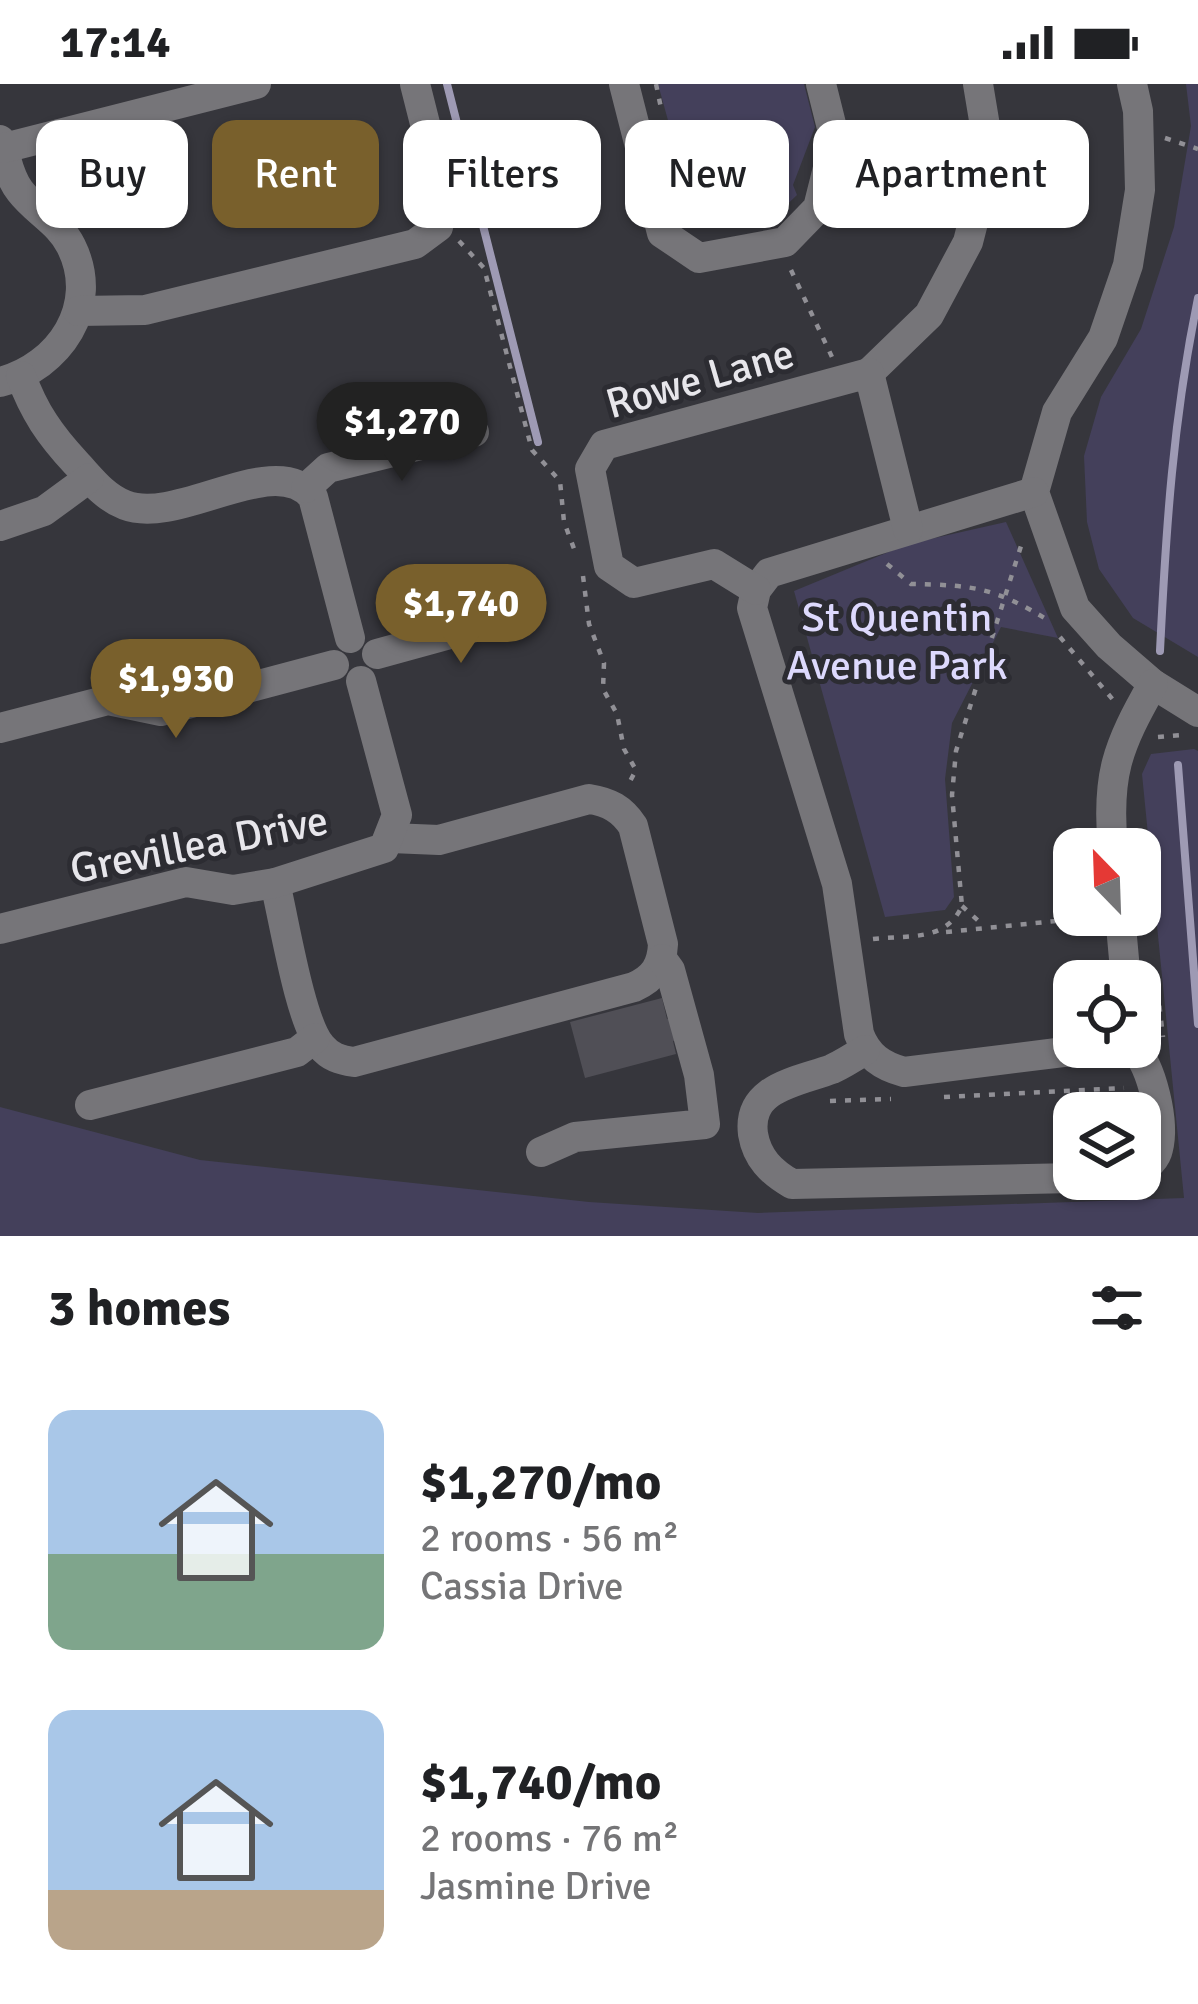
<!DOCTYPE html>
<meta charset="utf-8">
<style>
:root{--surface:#fff;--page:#f2f2f2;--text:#202124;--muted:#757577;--accent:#79602c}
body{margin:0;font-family:Signika,sans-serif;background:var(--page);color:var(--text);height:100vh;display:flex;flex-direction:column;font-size:45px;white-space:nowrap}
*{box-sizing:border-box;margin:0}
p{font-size:39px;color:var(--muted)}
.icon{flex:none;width:66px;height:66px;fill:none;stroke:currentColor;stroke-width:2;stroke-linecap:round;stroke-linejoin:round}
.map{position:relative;height:1152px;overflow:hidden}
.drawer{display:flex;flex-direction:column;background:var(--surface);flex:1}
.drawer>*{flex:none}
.banner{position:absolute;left:36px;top:36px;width:1128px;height:108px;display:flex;gap:24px}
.needle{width:78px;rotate:337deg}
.fabs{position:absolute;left:1053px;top:744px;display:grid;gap:24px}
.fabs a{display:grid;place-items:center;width:108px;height:108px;border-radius:24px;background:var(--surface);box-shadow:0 3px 9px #0004;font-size:60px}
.price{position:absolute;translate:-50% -102px;padding:0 27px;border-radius:42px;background:var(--accent);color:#fff;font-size:39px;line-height:78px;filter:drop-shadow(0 3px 6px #0008)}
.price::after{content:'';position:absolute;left:50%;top:72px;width:36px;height:27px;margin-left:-18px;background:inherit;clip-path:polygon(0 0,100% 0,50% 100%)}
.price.selected{background:#222;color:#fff}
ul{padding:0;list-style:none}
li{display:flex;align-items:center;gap:36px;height:300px;padding:0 48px}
li span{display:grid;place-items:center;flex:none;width:336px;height:240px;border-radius:24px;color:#555}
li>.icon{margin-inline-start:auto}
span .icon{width:144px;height:144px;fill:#fffc;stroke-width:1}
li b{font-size:51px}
h2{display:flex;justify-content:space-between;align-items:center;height:144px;padding:0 48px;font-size:51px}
.chip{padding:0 42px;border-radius:24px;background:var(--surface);box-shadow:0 3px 9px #0004;font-size:42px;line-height:108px}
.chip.selected{background:var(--accent);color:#fff}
.status{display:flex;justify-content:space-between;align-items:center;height:84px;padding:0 60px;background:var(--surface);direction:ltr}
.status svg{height:33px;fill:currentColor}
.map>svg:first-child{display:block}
</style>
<div class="status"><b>17:14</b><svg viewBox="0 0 49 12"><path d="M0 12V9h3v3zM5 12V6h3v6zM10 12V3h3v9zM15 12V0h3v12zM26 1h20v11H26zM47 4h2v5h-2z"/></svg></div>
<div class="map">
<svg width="1198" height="1152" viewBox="0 0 1198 1152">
<rect width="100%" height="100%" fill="#36363c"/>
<g fill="#44405b">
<polygon points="658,0 804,0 815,43 793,101 797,111 774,133 764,115 693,101 683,91"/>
<polygon points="1186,0 1198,0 1198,573 1133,534 1099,485 1087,438 1084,372 1101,313 1141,245 1174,143 1191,42"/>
<polygon points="1006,438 1058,554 1001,543 952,639 945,695 954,813 945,826 885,833 794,507 908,460"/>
<polygon points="1194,665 1198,667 1198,1152 0,1152 0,1023 200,1076 589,1118 758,1129 1184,1114 1142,690 1151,670"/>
</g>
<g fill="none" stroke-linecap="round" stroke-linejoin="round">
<g stroke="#9e9ab4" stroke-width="8">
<polyline points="447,0 538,358"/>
<path d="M1160 567C1166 444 1173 335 1198 214"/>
<polyline points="1178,681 1198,940"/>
</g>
</g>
<polygon fill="#504f56" points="662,914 667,935 672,933 678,956 673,957 676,970 585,994 570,938"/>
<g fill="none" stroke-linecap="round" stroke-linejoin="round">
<g stroke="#919096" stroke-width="4.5" stroke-dasharray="6 9" stroke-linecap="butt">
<polyline points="656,0 661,24"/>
<polyline points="1165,54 1198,65"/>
<path d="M678 99C715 129 738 112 772 131"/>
<polyline points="459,157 484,184 532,366 560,397 564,438 576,470"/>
<polyline points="791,186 832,273"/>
<path d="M887 480 911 500C975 501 996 504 1051 538"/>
<polyline points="583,492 589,540 604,579 603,605 617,630 624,665 636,686 628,701"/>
<polyline points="1060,553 1114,617"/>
<polyline points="1158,653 1182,651"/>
<polyline points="1142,767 1148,821"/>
<polyline points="962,822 984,842"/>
<polyline points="946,848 1096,833"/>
<path d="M873 855C908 851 946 858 962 822L952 711 956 667 1021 462"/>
<polyline points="1156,892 1163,953"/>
<polyline points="944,1013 1124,1004"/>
<polyline points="830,1017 891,1015"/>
</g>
<g stroke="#767579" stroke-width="30">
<polyline points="624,0 662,149 699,174 785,158 818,124 835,56 821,0"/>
<polyline points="1132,0 1138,27 1140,106 1128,181 1103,254 1057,328 1034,408 1075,524 1109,562 1153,600 1198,628"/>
<path d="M0 56C7 73 8 92 20 107 36 128 59 138 71 162 101 222 59 283 0 298"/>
<polyline points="4,64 256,0"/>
<polyline points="78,227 145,226 415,160 438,143 444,115 415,0"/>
<polyline points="869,289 929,231 968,158 990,72 978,0"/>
<path d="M21 292C34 328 50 351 76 379 91 395 104 413 125 421 179 442 275 365 313 413L350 554"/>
<polyline points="306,404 328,384 474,348"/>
<path d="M1034 408 769 489 756 506 752 524 837 800 859 950C867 972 882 982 904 988L1104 963"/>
<polyline points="0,442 44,427 89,394"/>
<polyline points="756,506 714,480 634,499 609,482 590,385 604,361 869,289 908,445"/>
<polyline points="377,570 526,529"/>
<polyline points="0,644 108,616 161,627 334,581"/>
<path d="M1113 765C1106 692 1117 663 1153 600"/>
<path d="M275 799C284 835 300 938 321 962 330 973 340 976 354 978L634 903C654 894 662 882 663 860L633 742C622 725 609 718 589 715L439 756 391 754"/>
<polyline points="1120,831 1126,897"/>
<polyline points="0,845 186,798 233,806 275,799 384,764 397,731 361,597"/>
<path d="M1133 963C1152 982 1165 1038 1158 1065 1156 1075 1148 1081 1140 1087"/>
<path d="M865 966C854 973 843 980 832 985 797 998 747 1003 753 1050 757 1074 771 1088 792 1100L1074 1094"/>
<polyline points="90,1021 297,968 315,954"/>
<polyline points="541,1068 575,1053 705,1040 699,991 670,886 662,875"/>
</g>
</g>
<g text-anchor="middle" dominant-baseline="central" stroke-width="10" stroke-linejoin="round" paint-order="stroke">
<g font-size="42" fill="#e7e6eb" stroke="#2c2c32">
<text transform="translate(700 295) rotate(-16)">Rowe Lane</text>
<text transform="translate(199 761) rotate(-11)">Grevillea Drive</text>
</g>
<g font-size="42" fill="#ddd9fd" stroke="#2c2c32">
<text x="897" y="533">St Quentin<tspan x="897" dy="48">Avenue Park</tspan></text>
</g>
</g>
</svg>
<div class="fabs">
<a><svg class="needle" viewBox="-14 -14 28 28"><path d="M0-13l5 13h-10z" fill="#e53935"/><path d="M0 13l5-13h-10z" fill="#757577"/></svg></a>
<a><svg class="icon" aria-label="locate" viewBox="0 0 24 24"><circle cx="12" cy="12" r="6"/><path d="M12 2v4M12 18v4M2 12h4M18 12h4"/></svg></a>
<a><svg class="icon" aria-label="layers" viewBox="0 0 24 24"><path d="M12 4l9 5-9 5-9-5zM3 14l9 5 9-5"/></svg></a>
</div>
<b class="price selected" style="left:402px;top:400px">$1,270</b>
<b class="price" style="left:461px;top:582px">$1,740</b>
<b class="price" style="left:176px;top:657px">$1,930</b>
<div class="banner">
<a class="chip">Buy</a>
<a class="chip selected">Rent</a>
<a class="chip">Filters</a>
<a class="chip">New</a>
<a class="chip">Apartment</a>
</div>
</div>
<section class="drawer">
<h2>3 homes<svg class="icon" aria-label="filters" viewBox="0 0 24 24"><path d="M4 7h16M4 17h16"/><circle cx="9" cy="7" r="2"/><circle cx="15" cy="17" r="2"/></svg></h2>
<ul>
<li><span style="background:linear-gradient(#a9c7e8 60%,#7fa58c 0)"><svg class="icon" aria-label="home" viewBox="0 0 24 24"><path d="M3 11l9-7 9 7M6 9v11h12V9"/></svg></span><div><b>$1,270/mo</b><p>2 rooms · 56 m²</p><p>Cassia Drive</p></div></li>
<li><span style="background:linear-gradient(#a9c7e8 75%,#b9a48a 0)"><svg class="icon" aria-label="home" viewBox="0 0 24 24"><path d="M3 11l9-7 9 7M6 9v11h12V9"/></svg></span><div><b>$1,740/mo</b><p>2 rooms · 76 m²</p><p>Jasmine Drive</p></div></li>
</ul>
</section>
